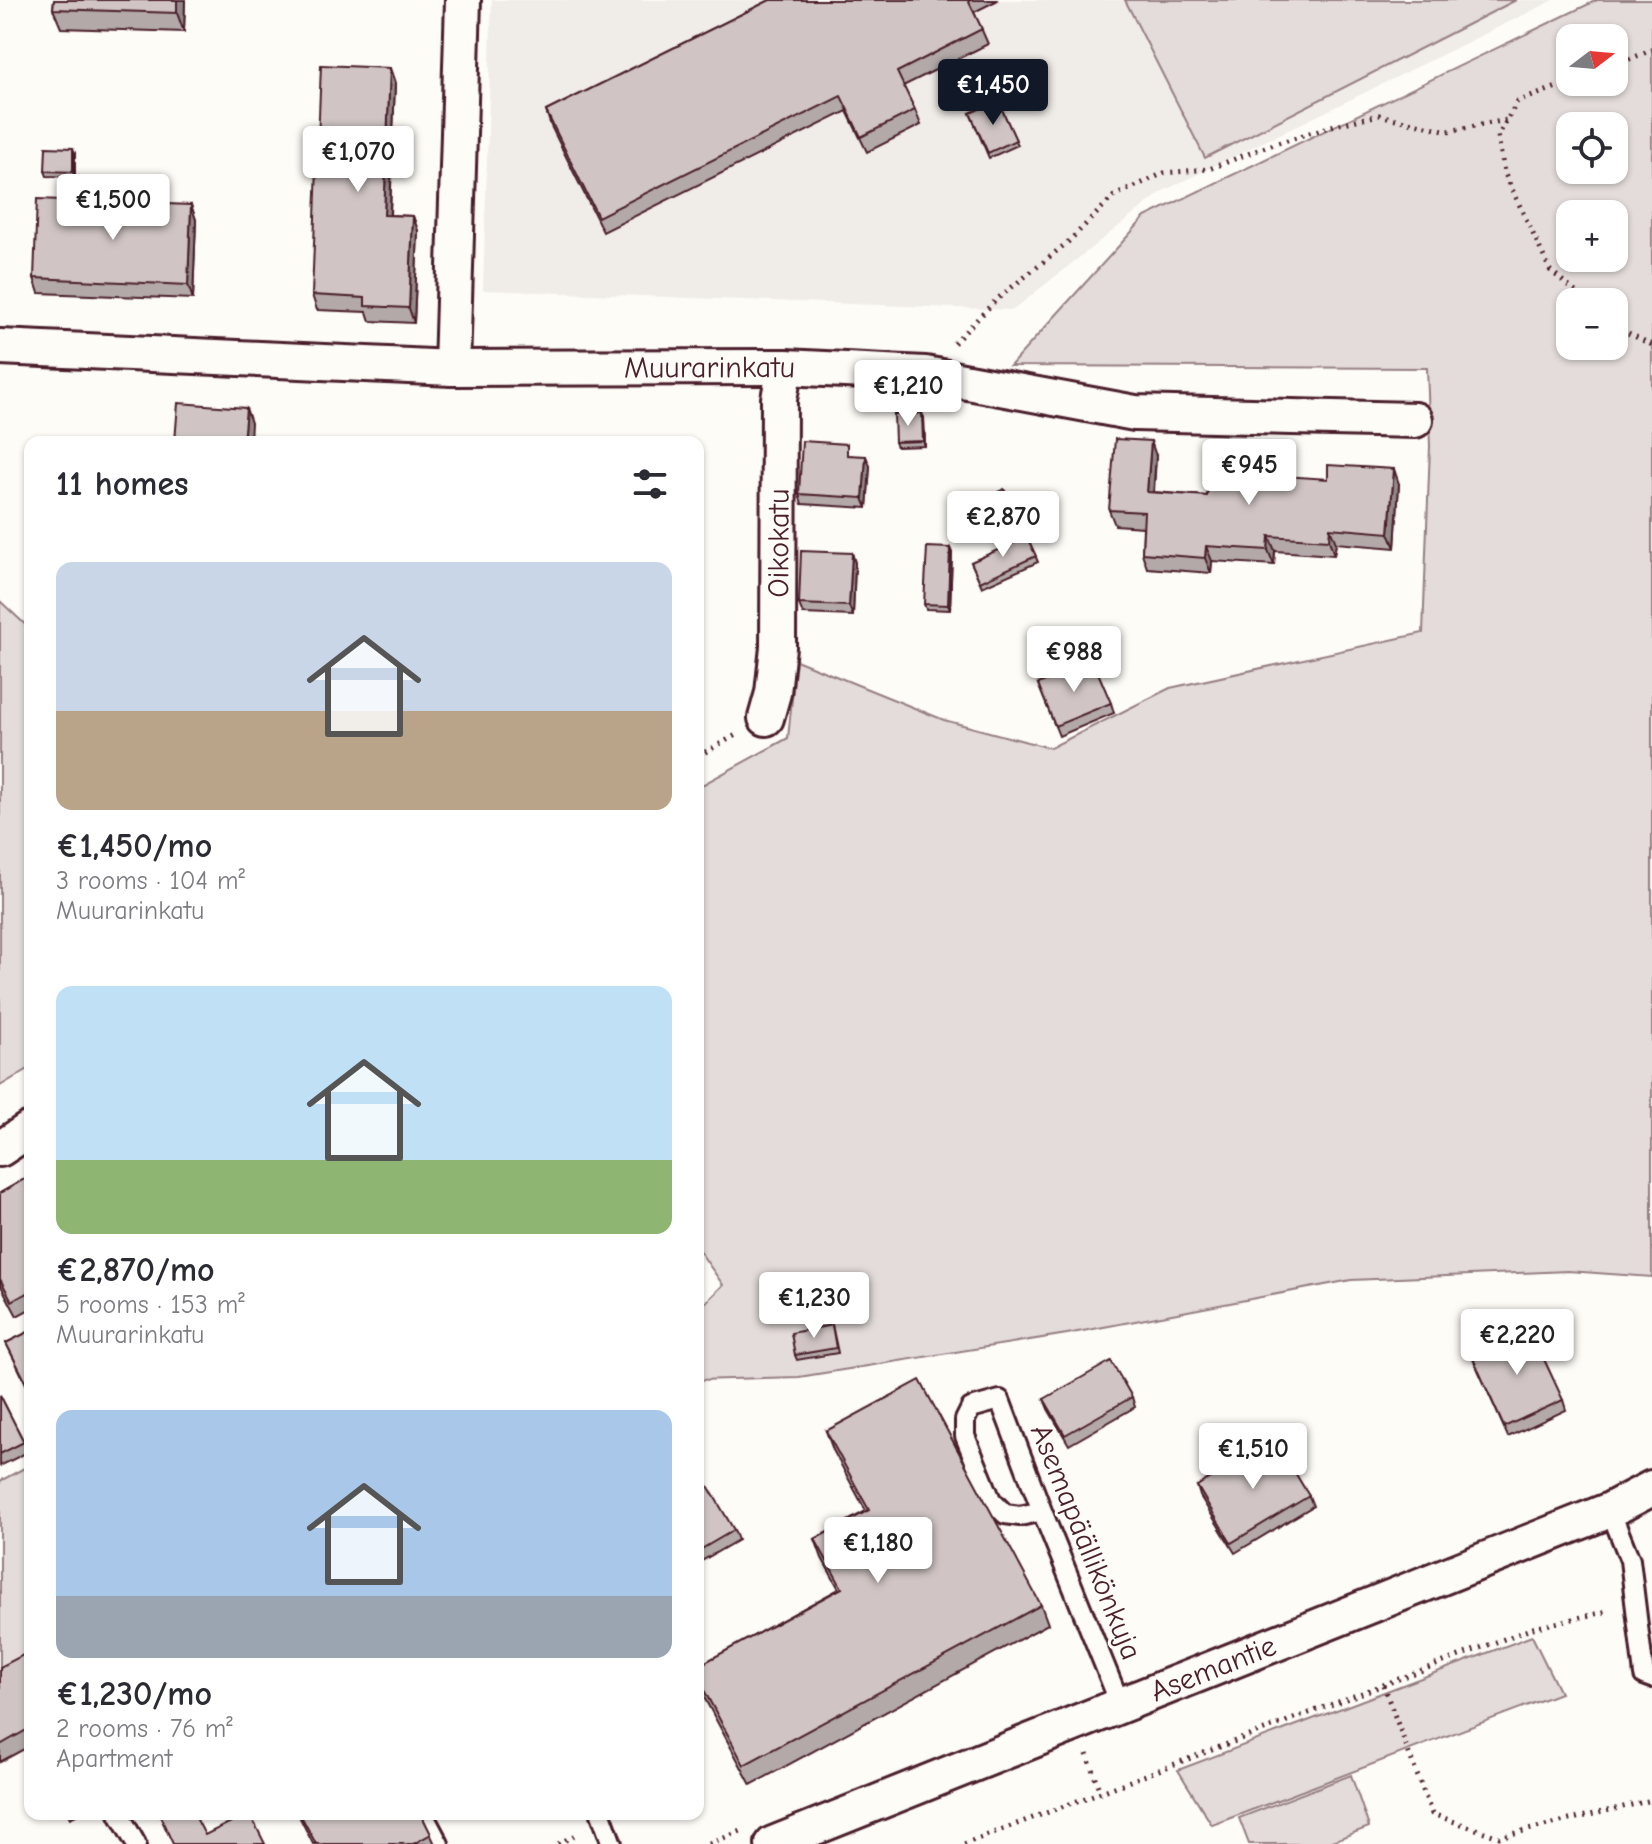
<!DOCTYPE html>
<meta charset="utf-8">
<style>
:root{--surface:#fff;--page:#f2f2f3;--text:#2b2b33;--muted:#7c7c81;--accent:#111827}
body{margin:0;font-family:"Comic Neue",sans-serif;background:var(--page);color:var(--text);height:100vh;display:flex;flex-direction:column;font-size:30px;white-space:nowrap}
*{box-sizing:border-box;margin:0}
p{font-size:26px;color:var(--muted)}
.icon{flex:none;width:44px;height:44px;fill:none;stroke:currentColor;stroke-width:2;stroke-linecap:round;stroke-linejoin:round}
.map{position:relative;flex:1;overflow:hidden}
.side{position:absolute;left:24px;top:436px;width:680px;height:1384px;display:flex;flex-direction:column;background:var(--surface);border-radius:16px;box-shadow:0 2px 6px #0004}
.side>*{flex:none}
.needle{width:52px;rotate:74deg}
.controls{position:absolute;left:1556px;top:24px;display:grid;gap:16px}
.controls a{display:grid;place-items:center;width:72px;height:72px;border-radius:16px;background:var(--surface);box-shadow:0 2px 6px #0004;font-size:40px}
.price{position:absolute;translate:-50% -68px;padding:0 18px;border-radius:8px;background:#fff;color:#222;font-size:26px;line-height:52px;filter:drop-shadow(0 2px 4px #0008)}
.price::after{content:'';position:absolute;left:50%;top:48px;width:24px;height:18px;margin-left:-12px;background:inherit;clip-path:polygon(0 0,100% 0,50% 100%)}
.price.selected{background:var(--accent);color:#fff}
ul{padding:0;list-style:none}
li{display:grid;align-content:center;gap:16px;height:424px;padding:0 32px}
li span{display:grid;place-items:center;height:248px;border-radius:16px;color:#555}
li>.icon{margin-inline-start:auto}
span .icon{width:144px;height:144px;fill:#fffc;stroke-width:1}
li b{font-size:34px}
h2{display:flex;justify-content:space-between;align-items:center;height:96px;padding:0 32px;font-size:34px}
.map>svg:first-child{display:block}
</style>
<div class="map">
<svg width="1652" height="1844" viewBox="0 0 1652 1844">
<rect width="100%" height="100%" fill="#fdfcf7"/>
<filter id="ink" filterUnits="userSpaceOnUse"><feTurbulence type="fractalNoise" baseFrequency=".0125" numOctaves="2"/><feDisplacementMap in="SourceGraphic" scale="16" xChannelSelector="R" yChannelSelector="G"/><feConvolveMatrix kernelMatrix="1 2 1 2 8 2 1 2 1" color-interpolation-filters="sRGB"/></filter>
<g filter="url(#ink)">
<polygon fill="#f0ece8" points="492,0 1554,0 1163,191 1013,310 483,290"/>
<g fill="#e3dcda" stroke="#967e82" stroke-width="2" fill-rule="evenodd">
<polygon points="1125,0 1516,0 1205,158"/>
<path d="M1597 0H1652V1277L1568 1271 1351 1280 1067 1334 799 1377 698 1380V1310L723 1285 698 1249V787L788 738 796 660 944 720 1050 748 1170 688 1423 633 1430 446 1427 368 1010 366 1145 217ZM1570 38H1614V82H1570ZM1570 126H1614V170H1570ZM1570 214H1614V258H1570ZM1570 302H1614V346H1570Z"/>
<polygon points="0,601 30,629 30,1068 0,1086"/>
<polygon points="30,1465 30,1663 0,1680 0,1481"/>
<polygon points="1532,1636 1560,1693 1212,1825 1178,1770"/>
<polygon points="1351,1775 1369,1827 1325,1844 1249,1844 1239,1818"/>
</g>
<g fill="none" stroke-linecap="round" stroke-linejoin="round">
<defs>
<g id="lane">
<polyline points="1610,1510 1630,1560 1644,1675 1652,1678"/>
<polyline points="1042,1511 1020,1516 1005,1514 991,1500 965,1436 965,1420 971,1408 1000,1400 1042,1511 1121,1706"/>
<polyline points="119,1814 136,1844"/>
<polyline points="423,1814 439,1844"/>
<polyline points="601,1814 612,1844"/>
</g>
<g id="street">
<path id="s1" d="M0 347 452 368 785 367 925 374 1135 413 1415 420"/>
<polyline points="452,368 463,0"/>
<path id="s2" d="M766 718 773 693 778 647 779 399 785 367"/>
<polyline points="0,1149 30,1129"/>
<path id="s3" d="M773 1844 1610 1510 1652 1488"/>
</g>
</defs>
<use href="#lane" stroke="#4a1f2b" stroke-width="24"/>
<use href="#street" stroke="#4a1f2b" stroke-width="40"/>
<g stroke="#4a1f2b" stroke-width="5" stroke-dasharray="2 6" stroke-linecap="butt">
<polyline points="1614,65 1652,50"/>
<polyline points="1570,82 1517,102 1498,136 1504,172 1550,270 1587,302"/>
<polyline points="1614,326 1652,345"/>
<polyline points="954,343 996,300 1068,242 1114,196 1164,173 1209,169 1268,146 1335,125 1379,115 1448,131 1507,120"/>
<polyline points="698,756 738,734"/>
<polyline points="1383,1685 1432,1814 1499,1837 1652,1800"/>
<polyline points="1087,1754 1100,1792"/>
<polyline points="558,1844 579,1833"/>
<polyline points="709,1844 741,1831"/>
<polyline points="964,1844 1533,1628 1608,1611"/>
</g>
<use href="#lane" stroke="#fdfcf7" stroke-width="18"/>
<use href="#street" stroke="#fdfcf7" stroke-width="34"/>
</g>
<g fill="#b3a9a9" stroke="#4a1f2b" stroke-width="2">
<polygon points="54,0 185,0 184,32 61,28 53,9"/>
<polygon points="770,0 998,0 974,12 988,44 903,86 915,110 921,125 867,152 847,111 603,232 551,126 546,111"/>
<polygon points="395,83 390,215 413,216 418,231 414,323 370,321 367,312 317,310 312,295"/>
<polygon points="998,101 1018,145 989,158 970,113"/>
<polygon points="75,153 75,177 47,176 45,171"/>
<polygon points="191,205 196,220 193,299 39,293 34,278"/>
<polygon points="924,418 925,446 897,447 895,442"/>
<polygon points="851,455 870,466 867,508 802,504 799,494"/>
<polygon points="1156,456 1154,492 1207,496 1268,489 1399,484 1395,548 1336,543 1334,555 1275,551 1274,565 1212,561 1211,573 1147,568 1142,553 1143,527 1115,525 1109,510"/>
<polygon points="1012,507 1014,512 969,534 961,516"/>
<polygon points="1027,537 1038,562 982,587 971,562"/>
<polygon points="950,548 952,553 950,610 926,609 924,604"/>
<polygon points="852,553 855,563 853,616 803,614 799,604"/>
<polygon points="1038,684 1111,703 1114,713 1059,736"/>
<polygon points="30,1176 30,1309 17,1316 0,1284 0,1193"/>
<polygon points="832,1325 838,1353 797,1360 795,1355"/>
<polygon points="30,1331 30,1392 6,1343"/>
<polygon points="1471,1354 1563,1400 1566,1410 1508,1437"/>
<polygon points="0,1395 24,1442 28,1452 0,1466"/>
<polygon points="1132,1397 1135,1407 1069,1445 1048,1409 1044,1399"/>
<polygon points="826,1431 1041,1605 1048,1624 751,1785 699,1688 698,1685 698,1666 839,1589 822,1558 815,1539 866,1511 833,1450"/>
<polygon points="1197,1486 1309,1496 1313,1506 1235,1553 1200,1496"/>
<polygon points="698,1489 734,1530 738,1540 698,1563"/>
<polygon points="0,1667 30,1668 30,1746 0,1762"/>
<polygon points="68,1814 78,1814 70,1818"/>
<polygon points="298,1814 421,1814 435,1844 313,1844"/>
</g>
<g fill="#928a89" stroke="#4a1f2b" stroke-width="2">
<polygon points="177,0 185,0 184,32 177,13"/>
<polygon points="390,68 395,83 389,230 384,215"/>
<polygon points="73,148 75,153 75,177 73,172"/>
<polygon points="191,205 196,220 193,299 188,285"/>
<polygon points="413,216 418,231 414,323 409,308"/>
<polygon points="246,408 251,423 250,442 243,442"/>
<polygon points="922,413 924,418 925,446 923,441"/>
<polygon points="1151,441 1156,456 1152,507 1147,492"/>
<polygon points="866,456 870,466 867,508 863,498"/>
<polygon points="1394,469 1399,484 1395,548 1389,533"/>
<polygon points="1330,528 1336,543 1334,555 1329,540"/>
<polygon points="1269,536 1275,551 1274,565 1268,550"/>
<polygon points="1206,546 1212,561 1211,573 1205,558"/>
<polygon points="950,548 952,553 950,610 948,605"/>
<polygon points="852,553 855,563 853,616 849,606"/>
</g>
<g fill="#d0c5c4" stroke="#4a1f2b" stroke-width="2">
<polygon points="54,0 177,0 177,13 53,9"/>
<polygon points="770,0 968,0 982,29 897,72 915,110 861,137 841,96 598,217 546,111"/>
<polygon points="321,65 390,68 384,215 413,216 409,308 365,306 365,298 312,295"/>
<polygon points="998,101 1016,140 988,153 970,113"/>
<polygon points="46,147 73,148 73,172 45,171"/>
<polygon points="37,199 191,205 188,285 34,278"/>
<polygon points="178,403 246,408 243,442 175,442"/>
<polygon points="922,413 923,441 895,442 894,414"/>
<polygon points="1115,439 1151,441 1147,492 1207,496 1208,485 1268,489 1269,475 1328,479 1328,465 1394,469 1389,533 1330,528 1329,540 1269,536 1268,550 1206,546 1205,558 1142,553 1144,512 1109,510"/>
<polygon points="802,441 847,444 847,455 866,456 863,498 799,494"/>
<polygon points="1004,489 1012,507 967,529 959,511"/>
<polygon points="1027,537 1036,556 980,582 971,562"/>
<polygon points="927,547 950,548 948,605 924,604"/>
<polygon points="801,551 852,553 849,606 799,604"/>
<polygon points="1093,661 1111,703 1055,726 1038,684"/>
<polygon points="30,1176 30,1292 12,1301 0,1279 0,1193"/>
<polygon points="832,1325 836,1348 795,1355 791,1333"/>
<polygon points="1529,1327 1563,1400 1504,1427 1471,1354"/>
<polygon points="30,1331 30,1390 6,1343"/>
<polygon points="1111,1361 1132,1397 1065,1435 1044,1399"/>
<polygon points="920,1380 1041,1605 744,1765 698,1679 698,1666 842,1588 815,1539 869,1510 826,1431"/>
<polygon points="0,1395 24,1442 0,1454"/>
<polygon points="1275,1439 1309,1496 1231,1543 1197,1486"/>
<polygon points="707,1484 734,1530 698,1551 698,1489"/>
<polygon points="23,1655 30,1668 30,1728 0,1745 0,1667"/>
<polygon points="159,1814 194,1814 205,1835 247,1814 250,1814 265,1844 173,1844"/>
<polygon points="300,1814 421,1814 431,1834 413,1844 316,1844"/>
</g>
</g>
<g text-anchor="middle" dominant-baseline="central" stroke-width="6" stroke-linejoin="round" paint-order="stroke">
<g font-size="30" fill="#4a1f2b" stroke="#fdfcf7">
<text stroke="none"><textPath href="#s1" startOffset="710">Muurarinkatu</textPath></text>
<text stroke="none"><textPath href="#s2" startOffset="176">Oikokatu</textPath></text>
<text transform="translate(1086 1542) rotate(68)">Asemapäällikönkuja</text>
<text stroke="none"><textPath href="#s3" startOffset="474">Asemantie</textPath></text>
</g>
</g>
</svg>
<div class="controls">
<a><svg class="needle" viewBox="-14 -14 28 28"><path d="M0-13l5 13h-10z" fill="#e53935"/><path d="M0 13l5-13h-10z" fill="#7c7c81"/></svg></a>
<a><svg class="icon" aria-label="locate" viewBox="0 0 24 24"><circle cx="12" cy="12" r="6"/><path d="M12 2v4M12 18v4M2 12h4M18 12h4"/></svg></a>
<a>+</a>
<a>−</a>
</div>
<b class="price selected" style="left:993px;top:127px">€1,450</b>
<b class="price" style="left:358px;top:194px">€1,070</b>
<b class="price" style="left:113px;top:242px">€1,500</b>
<b class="price" style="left:908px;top:428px">€1,210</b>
<b class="price" style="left:1249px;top:507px">€945</b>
<b class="price" style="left:1003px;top:559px">€2,870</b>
<b class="price" style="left:1074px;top:694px">€988</b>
<b class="price" style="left:814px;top:1340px">€1,230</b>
<b class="price" style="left:1517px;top:1377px">€2,220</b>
<b class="price" style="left:1253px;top:1491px">€1,510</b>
<b class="price" style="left:878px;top:1585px">€1,180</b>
<section class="side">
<h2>11 homes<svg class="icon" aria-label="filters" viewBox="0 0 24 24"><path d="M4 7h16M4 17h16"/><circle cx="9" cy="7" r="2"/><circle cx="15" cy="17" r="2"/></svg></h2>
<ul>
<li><span style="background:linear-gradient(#c9d6e8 60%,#b9a48a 0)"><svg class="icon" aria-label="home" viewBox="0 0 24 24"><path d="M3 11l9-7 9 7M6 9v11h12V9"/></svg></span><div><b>€1,450/mo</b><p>3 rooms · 104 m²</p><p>Muurarinkatu</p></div></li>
<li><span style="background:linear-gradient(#bfe0f5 70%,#8fb573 0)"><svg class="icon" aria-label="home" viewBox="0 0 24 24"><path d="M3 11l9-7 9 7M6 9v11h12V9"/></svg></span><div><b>€2,870/mo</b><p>5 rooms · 153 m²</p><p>Muurarinkatu</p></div></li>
<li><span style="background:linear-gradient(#a9c7e8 75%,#9aa5b1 0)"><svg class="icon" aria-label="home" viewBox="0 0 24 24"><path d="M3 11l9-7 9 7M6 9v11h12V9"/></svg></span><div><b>€1,230/mo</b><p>2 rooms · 76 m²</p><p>Apartment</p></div></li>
</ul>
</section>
</div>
